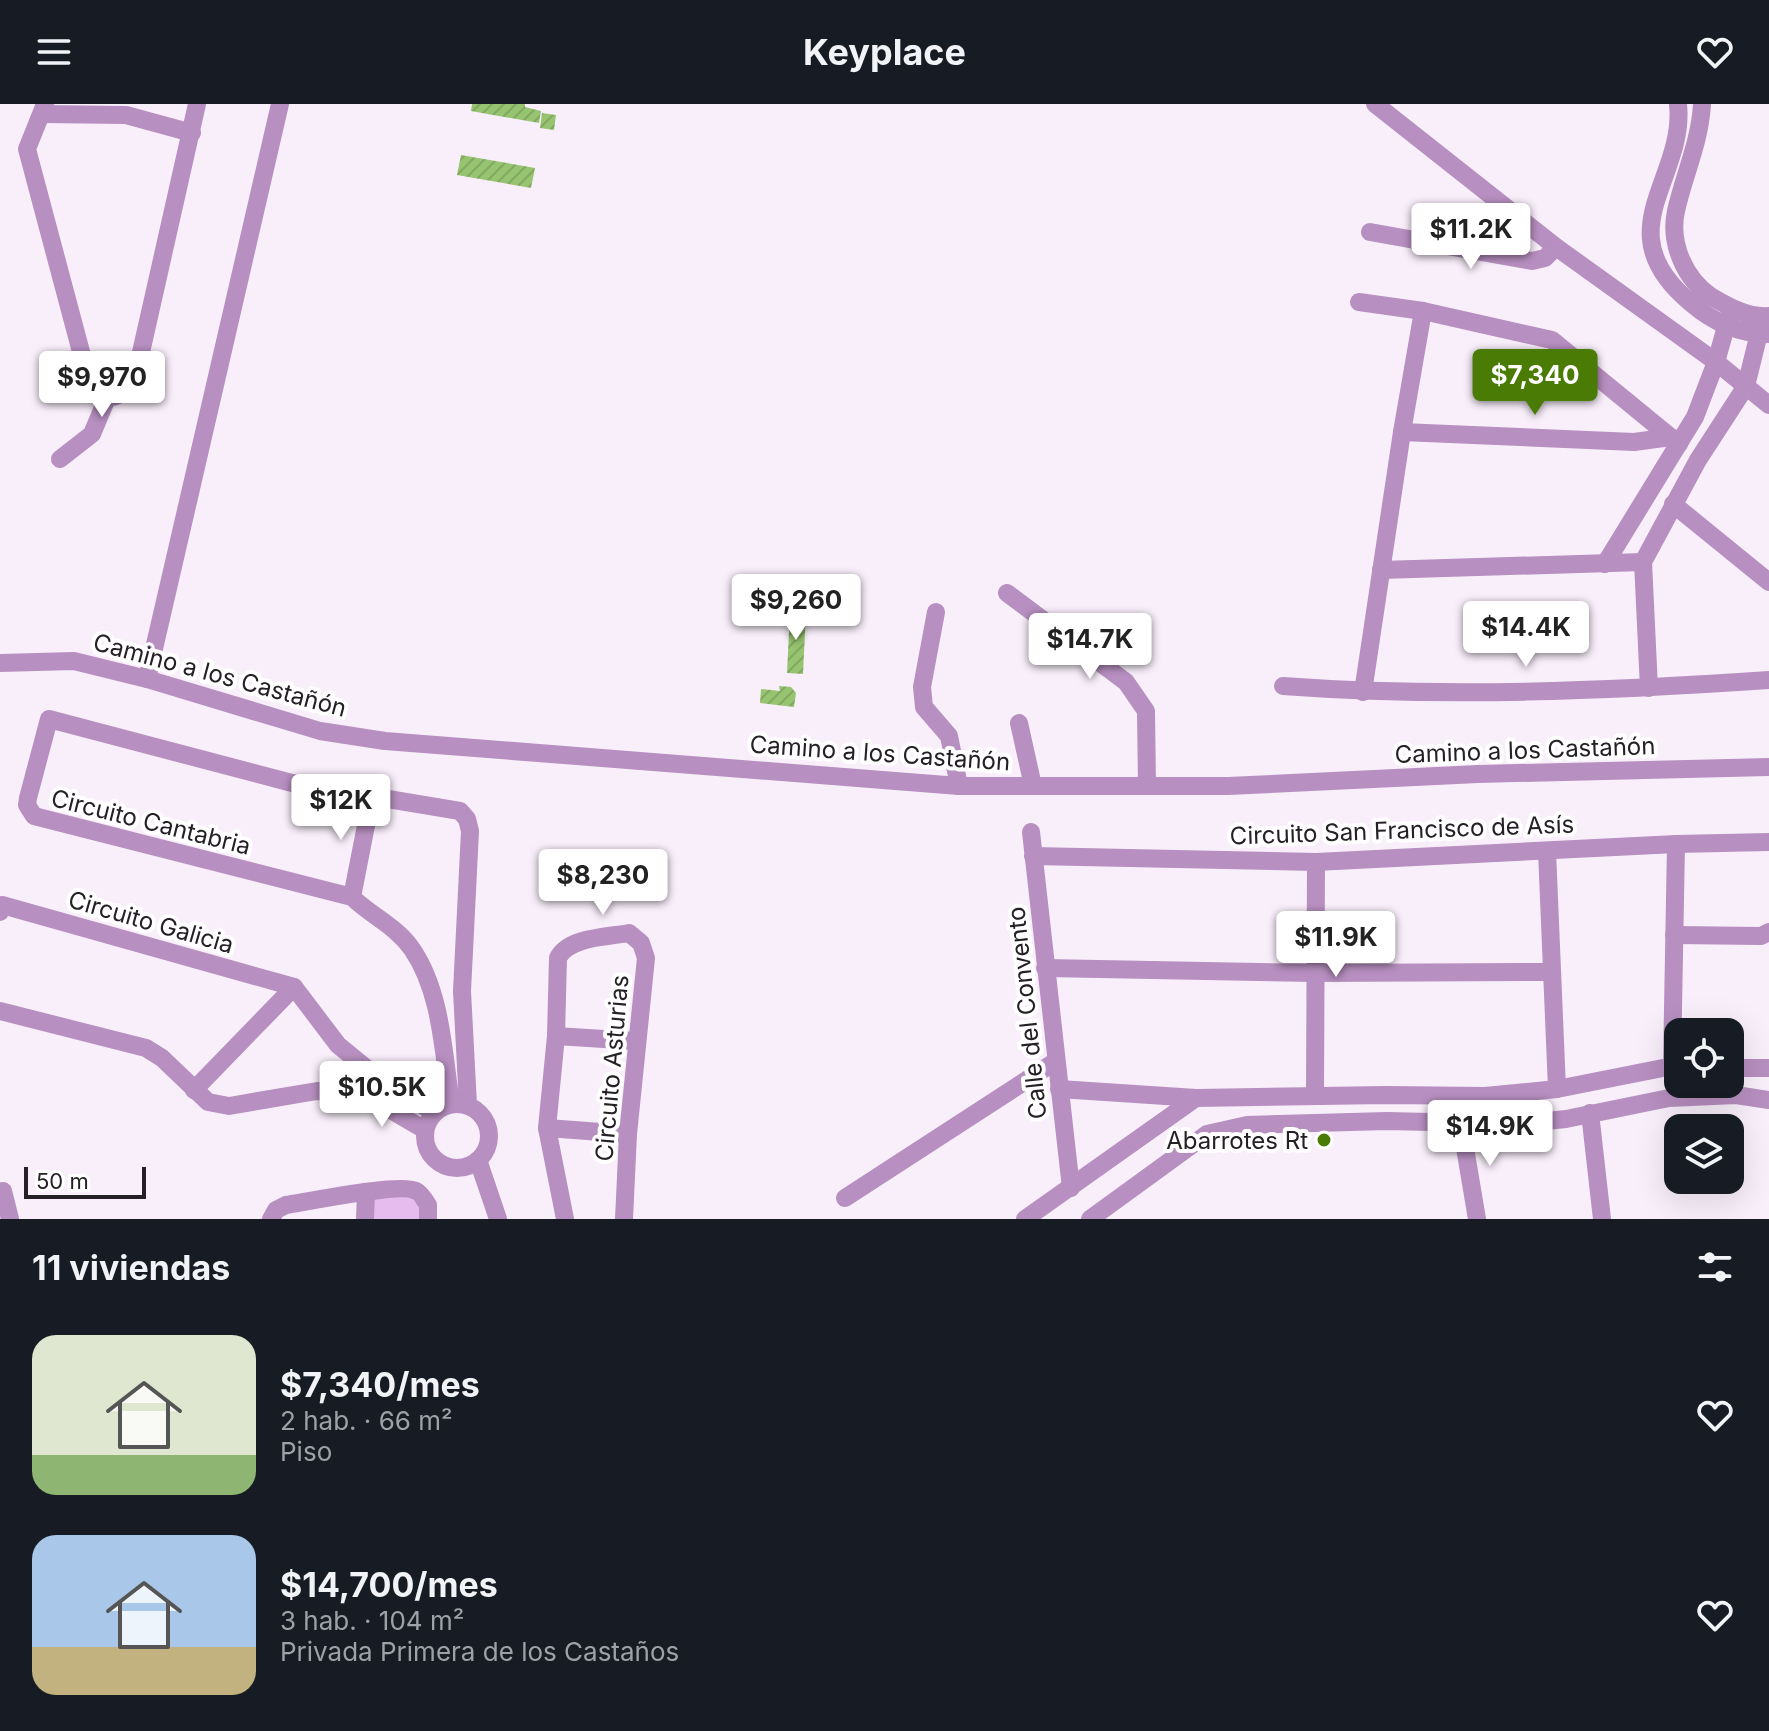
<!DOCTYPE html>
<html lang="es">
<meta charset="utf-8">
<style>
:root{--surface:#171b24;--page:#242831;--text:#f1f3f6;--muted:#9ea1a6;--accent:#4a7b05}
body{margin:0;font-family:Inter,sans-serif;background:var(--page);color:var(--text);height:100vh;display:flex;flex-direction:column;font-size:30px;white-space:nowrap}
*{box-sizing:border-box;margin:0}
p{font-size:26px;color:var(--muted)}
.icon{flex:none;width:44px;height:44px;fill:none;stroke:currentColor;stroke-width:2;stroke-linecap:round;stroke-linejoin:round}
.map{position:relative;height:1115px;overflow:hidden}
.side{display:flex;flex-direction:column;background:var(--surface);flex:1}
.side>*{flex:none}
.tools{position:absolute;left:1664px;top:914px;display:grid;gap:16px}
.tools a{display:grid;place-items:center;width:80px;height:80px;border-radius:16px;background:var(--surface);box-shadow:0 8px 32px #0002;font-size:40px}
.scale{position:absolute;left:24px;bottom:20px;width:122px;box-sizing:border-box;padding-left:8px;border:4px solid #242025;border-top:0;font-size:22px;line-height:28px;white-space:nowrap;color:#242025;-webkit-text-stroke:6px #fff;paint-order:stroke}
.price{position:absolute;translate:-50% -68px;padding:0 18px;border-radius:8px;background:#fff;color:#222;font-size:26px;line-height:52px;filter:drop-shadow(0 2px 4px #0008)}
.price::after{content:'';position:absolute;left:50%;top:48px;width:24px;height:18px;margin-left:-12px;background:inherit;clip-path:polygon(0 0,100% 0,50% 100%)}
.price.current{background:var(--accent);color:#fff}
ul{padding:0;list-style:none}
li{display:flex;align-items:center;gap:24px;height:200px;padding:0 32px}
li span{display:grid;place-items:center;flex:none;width:224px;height:160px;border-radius:24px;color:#555}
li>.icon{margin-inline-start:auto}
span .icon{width:96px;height:96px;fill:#fffc;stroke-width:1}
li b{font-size:34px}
h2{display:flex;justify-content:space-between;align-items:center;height:96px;padding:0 32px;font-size:34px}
header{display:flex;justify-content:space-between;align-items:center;height:104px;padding:0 32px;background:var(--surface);font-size:36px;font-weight:700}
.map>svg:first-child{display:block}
</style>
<header><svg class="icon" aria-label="menu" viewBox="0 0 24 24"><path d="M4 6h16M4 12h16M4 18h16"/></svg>Keyplace<svg class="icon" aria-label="heart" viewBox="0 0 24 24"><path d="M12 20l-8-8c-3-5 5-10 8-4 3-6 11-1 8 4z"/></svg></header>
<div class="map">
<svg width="1769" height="1115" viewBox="0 0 1769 1115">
<defs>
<pattern id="building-hatch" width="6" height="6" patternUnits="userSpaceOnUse" patternTransform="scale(2)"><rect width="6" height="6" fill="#97c470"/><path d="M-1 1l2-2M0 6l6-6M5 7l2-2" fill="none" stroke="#82a861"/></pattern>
</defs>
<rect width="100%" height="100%" fill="#f9effb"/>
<polygon fill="#e6bcee" points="408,1091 420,1103 421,1115 368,1115 370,1093"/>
<g fill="url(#building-hatch)">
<polygon points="472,0 525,0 525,3 541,7 539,19 471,7"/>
<polygon points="542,9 556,11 554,26 540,24"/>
<polygon points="461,51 535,64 531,84 457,71"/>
<polygon points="790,507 806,508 803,570 787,569"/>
<polygon points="779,582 791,583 796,589 794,603 760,599 761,585 780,587"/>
</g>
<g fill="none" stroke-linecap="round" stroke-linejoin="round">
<g stroke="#b78fc0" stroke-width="18">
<path d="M45 0 27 45 92 289C115 297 121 293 135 275L197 0"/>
<polyline points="1375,0 1556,143 1716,258 1769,301"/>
<path d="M1678 0C1686 76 1604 127 1691 199 1713 218 1739 230 1769 230"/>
<path d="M1702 0C1700 38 1684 71 1676 107 1669 139 1685 176 1712 193 1729 203 1749 214 1769 212"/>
<polyline points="42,10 126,11 192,29"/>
<polyline points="1370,128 1532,157 1545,154 1556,143"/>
<polyline points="1359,198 1423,207 1552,236 1679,340"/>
<polyline points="1402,328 1634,338 1671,333"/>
<polyline points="60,355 92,330 107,294"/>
<polyline points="1673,400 1769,478"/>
<polyline points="1605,460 1695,313 1716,258 1731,205"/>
<polyline points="1381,466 1643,458"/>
<polyline points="1007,489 1126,578 1146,607 1147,682"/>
<polyline points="936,508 922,583 924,603 949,632 959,682"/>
<polyline points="0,559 74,557 147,575 320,627 385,637 959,682 1228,682 1478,670 1769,663"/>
<polyline points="147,575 280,0"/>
<path d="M1283 582C1444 594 1608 587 1769 576"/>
<polyline points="1649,584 1643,458 1698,356 1746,282 1763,213"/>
<polyline points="1363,588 1402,328 1423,207"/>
<polyline points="1019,619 1033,682"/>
<polyline points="1031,728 1071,1084"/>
<polyline points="1547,747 1557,985"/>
<polyline points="1033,752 1316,758 1676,740 1769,738"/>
<polyline points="352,793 372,691"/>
<polyline points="0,808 2,801 294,883 338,941 371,968 433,1008"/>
<polyline points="1674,831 1761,832 1769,828"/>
<polyline points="1045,864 1315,869 1552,868"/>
<polyline points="0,907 146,944 162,954 208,998 229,1002 317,987 360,988 371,968"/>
<polyline points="556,932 636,937"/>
<polyline points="1672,961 1676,740"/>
<polyline points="1730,964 1769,964"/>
<polyline points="1059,985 1196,994"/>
<polyline points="194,986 294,883"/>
<polyline points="360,988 425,1026"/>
<polyline points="1315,992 1316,758"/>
<path d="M451 999C443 949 442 889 412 845 395 821 371 812 352 793L34 712 27 701 28 694 49 615 292 679 460 707 467 715 470 727 462 887 468 1001"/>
<circle cx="457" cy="1032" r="32"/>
<polyline points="1590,1009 1602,1115"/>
<polyline points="1461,1020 1477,1115"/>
<polyline points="547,1024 628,1030"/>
<polyline points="478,1056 498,1115"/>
<polyline points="3,1087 10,1115"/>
<polyline points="845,1094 1056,957"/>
<path d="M271 1115 276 1106 286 1101C306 1098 403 1078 416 1087 421 1089 425 1097 428 1101V1115"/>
<polyline points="365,1115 366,1088"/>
<path d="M565 1115 547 1024 556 932 558 854C568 833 608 833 629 829L641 839 646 854 628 1030 624 1115"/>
<polyline points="1025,1115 1196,994 1386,991 1485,992 1557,985 1678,961"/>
<polyline points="1090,1115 1207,1030 1247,1021 1387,1017 1517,1020 1566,1015 1669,994 1736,991 1769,996"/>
</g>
</g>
<circle fill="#4a7b05" stroke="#fff" stroke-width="3" cx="1324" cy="1036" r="8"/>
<g text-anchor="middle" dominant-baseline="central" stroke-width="8" stroke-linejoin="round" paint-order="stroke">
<g font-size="24" fill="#242025" stroke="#fff">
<text transform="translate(220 571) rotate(15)">Camino a los Castañón</text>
<text transform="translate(1525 646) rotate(-2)">Camino a los Castañón</text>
<text transform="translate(880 649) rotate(4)">Camino a los Castañón</text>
<text transform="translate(151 718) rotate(14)">Circuito Cantabria</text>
<text transform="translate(1402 726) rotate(-2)">Circuito San Francisco de Asís</text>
<text transform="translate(151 818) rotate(16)">Circuito Galicia</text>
<text transform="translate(1027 909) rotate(-96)">Calle del Convento</text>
<text transform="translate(612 964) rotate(-85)">Circuito Asturias</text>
</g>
<g font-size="24" fill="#242025" stroke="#fff" text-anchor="end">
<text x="1308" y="1036">Abarrotes Rt</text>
</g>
</g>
</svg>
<div class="tools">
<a><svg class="icon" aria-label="locate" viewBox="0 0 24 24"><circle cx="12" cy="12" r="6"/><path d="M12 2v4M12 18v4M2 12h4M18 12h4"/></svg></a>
<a><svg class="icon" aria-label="layers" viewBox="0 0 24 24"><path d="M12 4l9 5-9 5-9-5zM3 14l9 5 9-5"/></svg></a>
</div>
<div class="scale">50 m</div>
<b class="price" style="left:1471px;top:167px">$11.2K</b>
<b class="price current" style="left:1535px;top:313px">$7,340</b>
<b class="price" style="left:102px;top:315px">$9,970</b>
<b class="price" style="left:796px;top:538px">$9,260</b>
<b class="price" style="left:1526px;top:565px">$14.4K</b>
<b class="price" style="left:1090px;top:577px">$14.7K</b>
<b class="price" style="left:341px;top:738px">$12K</b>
<b class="price" style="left:603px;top:813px">$8,230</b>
<b class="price" style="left:1336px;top:875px">$11.9K</b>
<b class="price" style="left:382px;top:1025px">$10.5K</b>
<b class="price" style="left:1490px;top:1064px">$14.9K</b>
</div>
<section class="side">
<h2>11 viviendas<svg class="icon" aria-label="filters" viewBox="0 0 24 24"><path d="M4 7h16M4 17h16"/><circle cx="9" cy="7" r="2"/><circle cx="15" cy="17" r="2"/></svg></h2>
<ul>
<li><span style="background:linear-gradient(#dfe7d0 75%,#8fb573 0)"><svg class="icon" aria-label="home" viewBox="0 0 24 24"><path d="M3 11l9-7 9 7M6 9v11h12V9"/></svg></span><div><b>$7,340/mes</b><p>2 hab. · 66 m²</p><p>Piso</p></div><svg class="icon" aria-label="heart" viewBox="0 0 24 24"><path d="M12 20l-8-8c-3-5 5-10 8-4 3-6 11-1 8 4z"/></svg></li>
<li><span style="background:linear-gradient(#a9c7e8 70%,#c2b280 0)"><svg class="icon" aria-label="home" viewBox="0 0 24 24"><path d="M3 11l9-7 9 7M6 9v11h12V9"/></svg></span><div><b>$14,700/mes</b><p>3 hab. · 104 m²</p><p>Privada Primera de los Castaños</p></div><svg class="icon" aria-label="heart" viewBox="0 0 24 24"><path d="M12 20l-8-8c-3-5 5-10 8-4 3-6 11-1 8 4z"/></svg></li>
</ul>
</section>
